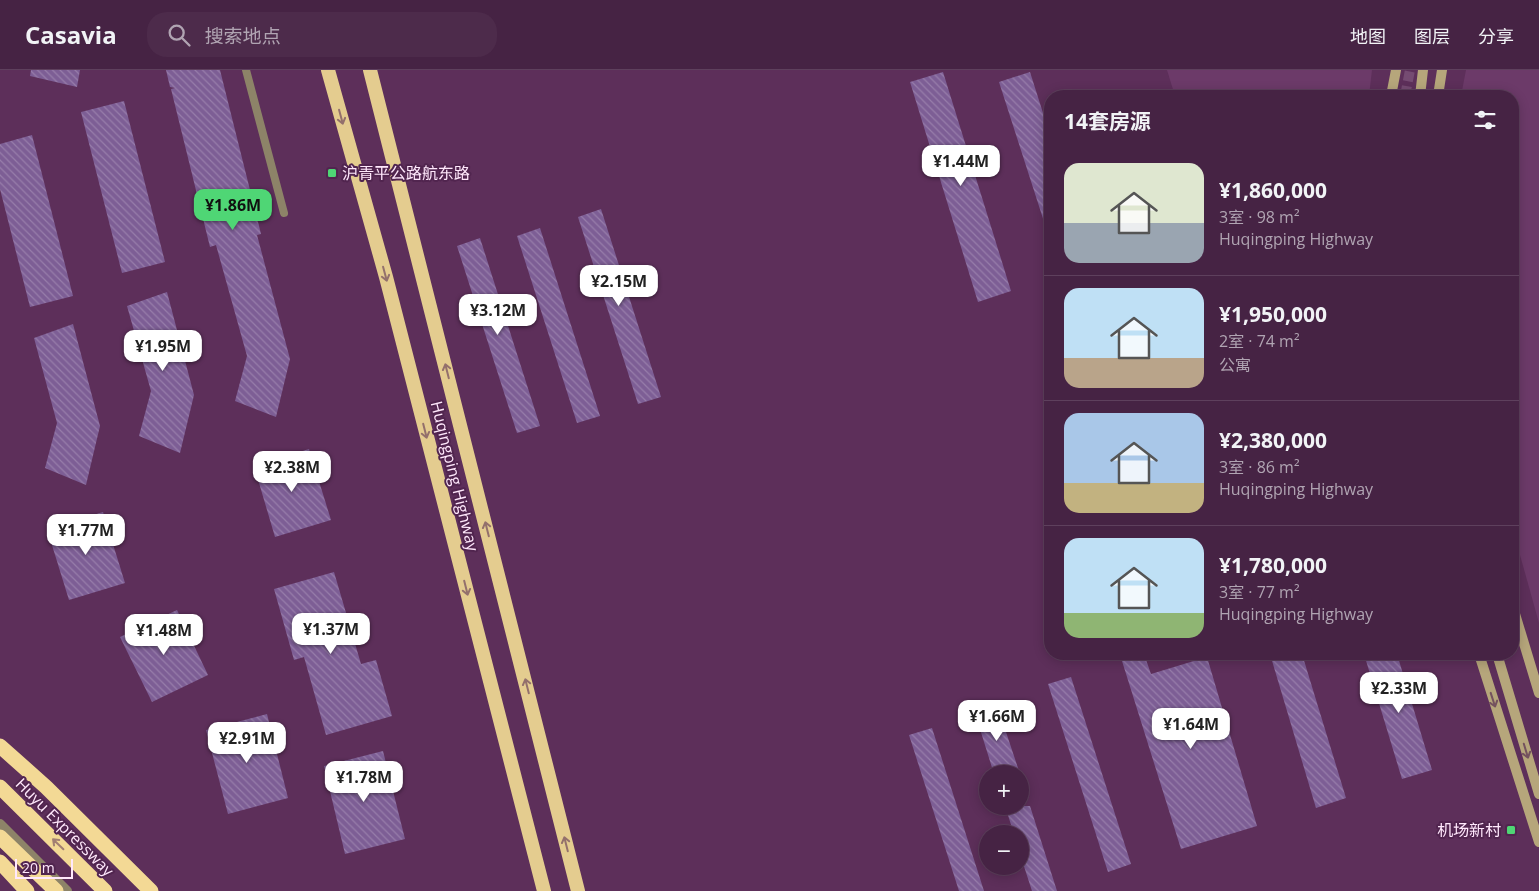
<!DOCTYPE html>
<html lang="zh">
<meta charset="utf-8">
<style>
:root{--surface:#462344;--page:#4d2b4b;--text:#f1f3f6;--muted:#b0a4b2;--line:#5e405d;--accent:#4fd675}
body{margin:0;font-family:"Open Sans","Noto Sans SC",sans-serif;background:var(--page);color:var(--text);height:100vh;display:flex;flex-direction:column;font-size:19px;white-space:nowrap}
*{box-sizing:border-box;margin:0}
p{font-size:16px;color:var(--muted)}
.icon{flex:none;width:28px;height:28px;fill:none;stroke:currentColor;stroke-width:2;stroke-linecap:round;stroke-linejoin:round}
.map{position:relative;flex:1;overflow:hidden}
.sheet{position:absolute;left:1044px;top:20px;width:475px;height:570px;display:flex;flex-direction:column;background:var(--surface);border-radius:20px;box-shadow:0 2px 12px #0003,0 0 0 1px var(--line)}
.sheet>*{flex:none}
.tools{position:absolute;left:979px;top:695px;display:grid;gap:10px}
.tools a{display:grid;place-items:center;width:50px;height:50px;border-radius:50%;background:var(--surface);box-shadow:0 2px 12px #0003,0 0 0 1px var(--line);font-size:25px}
.scale{position:absolute;left:15px;bottom:12px;width:58px;box-sizing:border-box;padding-left:5px;border:2px solid #ffe8fc;border-top:0;font-size:14px;line-height:18px;white-space:nowrap;color:#ffe8fc;-webkit-text-stroke:4px #51254f;paint-order:stroke}
.price{position:absolute;translate:-50% -42px;padding:0 11px;border-radius:10px;background:#fff;color:#222;font-size:16px;line-height:32px;filter:drop-shadow(0 1px 2px #0008)}
.price::after{content:'';position:absolute;left:50%;top:30px;width:15px;height:11px;margin-left:-8px;background:inherit;clip-path:polygon(0 0,100% 0,50% 100%)}
.price.selected{background:var(--accent);color:#111}
ul{padding:0;list-style:none}
li{display:flex;align-items:center;gap:15px;height:125px;padding:0 20px}
li+li{border-top:1px solid var(--line)}
li span{display:grid;place-items:center;flex:none;width:140px;height:100px;border-radius:15px;color:#555}
li>.icon{margin-inline-start:auto}
span .icon{width:60px;height:60px;fill:#fffc;stroke-width:1}
li b{font-size:21px}
h2{display:flex;justify-content:space-between;align-items:center;height:60px;padding:0 20px;font-size:21px}
header{display:flex;align-items:center;gap:30px;box-sizing:border-box;height:70px;padding:0 25px;background:var(--surface);border-bottom:1px solid var(--line)}
header strong{font-size:24px}
nav{display:flex;gap:28px;margin-inline-start:auto;font-size:18px}
.search{width:350px;height:45px;background:var(--page);display:flex;align-items:center;gap:12px;box-sizing:border-box;padding:0 18px;border-radius:20px;color:var(--muted);font-size:19px}
.map>svg:first-child{display:block}
</style>
<header>
<strong>Casavia</strong>
<div class="search"><svg class="icon" aria-label="search" viewBox="0 0 24 24"><circle cx="10" cy="10" r="6"/><path d="M15 15l6 6"/></svg>搜索地点</div>
<nav><a>地图</a><a>图层</a><a>分享</a></nav>
</header>
<div class="map">
<svg width="1539" height="821" viewBox="0 0 1539 821">
<defs>
<pattern id="building-back-hatch" width="6" height="6" patternUnits="userSpaceOnUse" patternTransform="scale(1.25)"><rect width="6" height="6" fill="#7d5e95"/><path d="M-1 5l2 2M0 0l6 6M5-1l2 2" fill="none" stroke="#977daa"/></pattern>
</defs>
<rect width="100%" height="100%" fill="#5d2f5a"/>
<g fill="#6c3a69">
<polygon points="1167,0 1372,0 1369,26 1175,26"/>
<polygon points="1466,0 1539,0 1539,553 1513,460 1512,26 1461,26"/>
</g>
<g fill="url(#building-back-hatch)">
<polygon points="31,0 80,0 77,17 30,6"/>
<polygon points="166,0 220,0 261,164 257,165 290,289 276,347 235,331 247,286 216,175 210,177 171,19 175,18 170,17"/>
<polygon points="943,2 1011,221 978,232 910,12"/>
<polygon points="1030,2 1050,65 1050,160 1047,161 999,12"/>
<polygon points="124,31 165,192 122,203 81,42"/>
<polygon points="32,65 73,226 30,237 0,119 0,74"/>
<polygon points="601,139 661,327 638,334 578,147"/>
<polygon points="540,158 600,346 577,353 517,166"/>
<polygon points="480,168 540,356 517,363 457,176"/>
<polygon points="167,222 194,325 180,383 139,366 151,321 127,236"/>
<polygon points="73,254 100,356 86,415 45,398 57,353 34,268"/>
<polygon points="309,379 331,450 275,467 254,396"/>
<polygon points="103,442 125,513 69,530 47,459"/>
<polygon points="334,502 361,594 376,590 392,646 326,665 304,587 294,590 274,519"/>
<polygon points="177,540 208,605 152,632 120,567"/>
<polygon points="1144,584 1151,604 1207,587 1257,756 1181,779 1122,591"/>
<polygon points="1270,584 1302,584 1346,728 1316,738"/>
<polygon points="1364,584 1397,584 1432,700 1402,709"/>
<polygon points="1071,607 1131,794 1108,802 1048,614"/>
<polygon points="998,636 1003,653 1020,704 994,704 975,643"/>
<polygon points="267,644 288,728 228,744 206,660"/>
<polygon points="932,658 984,821 959,821 909,665"/>
<polygon points="383,681 405,769 345,784 324,696"/>
<polygon points="1005,736 1030,736 1057,821 1032,821 1020,784 1020,764 1014,764"/>
</g>
<g fill="none" stroke-linecap="round" stroke-linejoin="round">
<polyline stroke="#754b72" stroke-width="10" stroke-dasharray="10 5" stroke-linecap="butt" points="1405,26 1410,0"/>
<polyline stroke="#8d8368" stroke-width="8" points="246,0 284,143"/>
<polyline stroke="#8d8368" stroke-width="10" points="0,754 67,821"/>
<g stroke="#b6a67b" stroke-width="10">
<polyline points="1391,26 1396,0"/>
<polyline points="1420,26 1423,0"/>
<polyline points="1438,26 1442,0"/>
<polyline points="1512,534 1539,623"/>
<polyline points="1479,584 1539,772"/>
<polyline points="1497,584 1539,724"/>
</g>
<g stroke="#e4cc8f" stroke-width="14">
<polyline points="328,0 386,207 544,821"/>
<polyline points="370,0 578,821"/>
</g>
<g stroke="#f3d995" stroke-width="15">
<polyline points="0,717 105,821"/>
<polyline points="0,767 56,821"/>
<polyline points="0,792 27,821"/>
</g>
<polyline stroke="#f3d995" stroke-width="15" points="0,676 46,717 151,821"/>
</g>
<defs><path id="oneway-shaft" d="M-6 0H5M1.5-3L5.5 0L1.5 3" fill="none" stroke-width="1.6" stroke-linecap="round" stroke-linejoin="round" transform="scale(1.25)"/></defs>
<g stroke="#93706c">
<use href="#oneway-shaft" transform="translate(341 47) rotate(75)"/>
<use href="#oneway-shaft" transform="translate(385 204) rotate(75)"/>
<use href="#oneway-shaft" transform="translate(447 301) rotate(-104)"/>
<use href="#oneway-shaft" transform="translate(425 361) rotate(76)"/>
<use href="#oneway-shaft" transform="translate(487 459) rotate(-104)"/>
<use href="#oneway-shaft" transform="translate(466 518) rotate(76)"/>
<use href="#oneway-shaft" transform="translate(527 616) rotate(-104)"/>
<use href="#oneway-shaft" transform="translate(566 774) rotate(-104)"/>
</g>
<g stroke="#74525e">
<use href="#oneway-shaft" transform="translate(1493 630) rotate(72)"/>
<use href="#oneway-shaft" transform="translate(1526 681) rotate(73)"/>
</g>
<use stroke="#a27f72" href="#oneway-shaft" transform="translate(58 774) rotate(-136)"/>
<g fill="#4fd675" stroke="#51254f" stroke-width="2">
<rect x="327" y="98" width="10" height="10" rx="2.5"/>
<rect x="1506" y="755" width="10" height="10" rx="2.5"/>
</g>
<g text-anchor="middle" dominant-baseline="central" stroke-width="4" stroke-linejoin="round" paint-order="stroke">
<g font-size="16" fill="#ffe8fc" stroke="#51254f" text-anchor="start">
<text x="342" y="103">沪青平公路航东路</text>
<text x="1501" y="760" text-anchor="end">机场新村</text>
</g>
<g font-size="16" fill="#ffe8fc" stroke="#51254f">
<text transform="translate(455 406) rotate(76)">Huqingping Highway</text>
<text transform="translate(65 757) rotate(45)">Huyu Expressway</text>
</g>
</g>
</svg>
<div class="tools">
<a>+</a>
<a>−</a>
</div>
<div class="scale">20 m</div>
<b class="price" style="left:961px;top:117px">¥1.44M</b>
<b class="price selected" style="left:233px;top:161px">¥1.86M</b>
<b class="price" style="left:619px;top:237px">¥2.15M</b>
<b class="price" style="left:498px;top:266px">¥3.12M</b>
<b class="price" style="left:163px;top:302px">¥1.95M</b>
<b class="price" style="left:292px;top:423px">¥2.38M</b>
<b class="price" style="left:86px;top:486px">¥1.77M</b>
<b class="price" style="left:331px;top:585px">¥1.37M</b>
<b class="price" style="left:164px;top:586px">¥1.48M</b>
<b class="price" style="left:1399px;top:644px">¥2.33M</b>
<b class="price" style="left:997px;top:672px">¥1.66M</b>
<b class="price" style="left:1191px;top:680px">¥1.64M</b>
<b class="price" style="left:247px;top:694px">¥2.91M</b>
<b class="price" style="left:364px;top:733px">¥1.78M</b>
<section class="sheet">
<h2>14套房源<svg class="icon" aria-label="filters" viewBox="0 0 24 24"><path d="M4 7h16M4 17h16"/><circle cx="9" cy="7" r="2"/><circle cx="15" cy="17" r="2"/></svg></h2>
<ul>
<li><span style="background:linear-gradient(#dfe7d0 60%,#9aa5b1 0)"><svg class="icon" aria-label="home" viewBox="0 0 24 24"><path d="M3 11l9-7 9 7M6 9v11h12V9"/></svg></span><div><b>¥1,860,000</b><p>3室 · 98 m²</p><p>Huqingping Highway</p></div></li>
<li><span style="background:linear-gradient(#bfe0f5 70%,#b9a48a 0)"><svg class="icon" aria-label="home" viewBox="0 0 24 24"><path d="M3 11l9-7 9 7M6 9v11h12V9"/></svg></span><div><b>¥1,950,000</b><p>2室 · 74 m²</p><p>公寓</p></div></li>
<li><span style="background:linear-gradient(#a9c7e8 70%,#c2b280 0)"><svg class="icon" aria-label="home" viewBox="0 0 24 24"><path d="M3 11l9-7 9 7M6 9v11h12V9"/></svg></span><div><b>¥2,380,000</b><p>3室 · 86 m²</p><p>Huqingping Highway</p></div></li>
<li><span style="background:linear-gradient(#bfe0f5 75%,#8fb573 0)"><svg class="icon" aria-label="home" viewBox="0 0 24 24"><path d="M3 11l9-7 9 7M6 9v11h12V9"/></svg></span><div><b>¥1,780,000</b><p>3室 · 77 m²</p><p>Huqingping Highway</p></div></li>
</ul>
</section>
</div>
